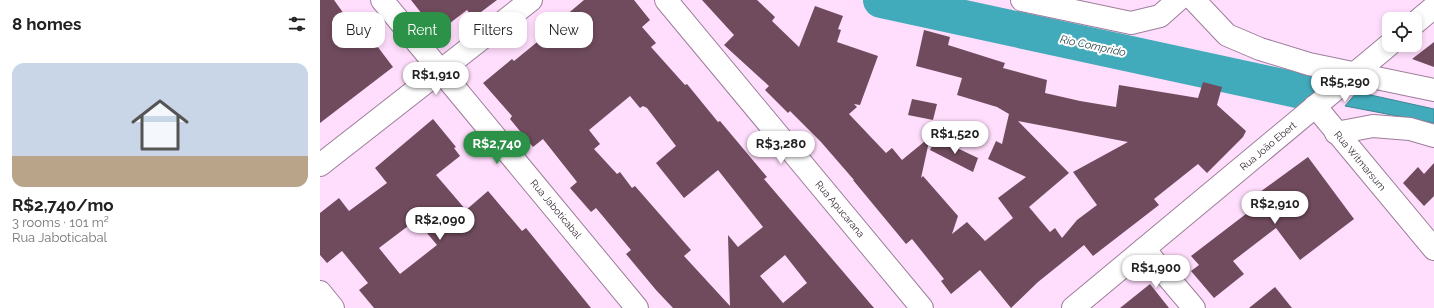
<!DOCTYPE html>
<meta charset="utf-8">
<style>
:root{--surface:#fff;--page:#f6f6f6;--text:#222;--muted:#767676;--accent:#2b9248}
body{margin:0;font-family:Raleway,sans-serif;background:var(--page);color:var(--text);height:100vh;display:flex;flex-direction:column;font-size:15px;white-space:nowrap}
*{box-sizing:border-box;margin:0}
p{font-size:13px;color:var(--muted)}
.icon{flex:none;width:22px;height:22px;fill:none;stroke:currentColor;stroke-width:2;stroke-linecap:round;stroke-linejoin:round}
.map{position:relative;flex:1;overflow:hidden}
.panel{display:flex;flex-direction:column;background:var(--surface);width:320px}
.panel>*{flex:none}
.guide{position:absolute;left:12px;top:12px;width:380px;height:36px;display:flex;gap:8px}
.tools{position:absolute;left:1062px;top:12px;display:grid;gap:8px}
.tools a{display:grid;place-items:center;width:40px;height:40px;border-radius:8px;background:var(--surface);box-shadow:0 2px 6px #0003;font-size:20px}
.price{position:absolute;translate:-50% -34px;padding:0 9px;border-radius:14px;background:#fff;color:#222;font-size:13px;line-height:26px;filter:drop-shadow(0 1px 2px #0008)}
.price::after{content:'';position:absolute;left:50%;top:24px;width:12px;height:9px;margin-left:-6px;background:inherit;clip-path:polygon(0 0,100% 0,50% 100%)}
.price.selected{background:var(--accent);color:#fff}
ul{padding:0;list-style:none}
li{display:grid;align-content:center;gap:8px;height:212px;padding:0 12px}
li span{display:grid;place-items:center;height:124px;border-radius:12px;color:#555}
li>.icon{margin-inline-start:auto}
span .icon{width:72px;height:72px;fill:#fffc;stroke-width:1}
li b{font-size:17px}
h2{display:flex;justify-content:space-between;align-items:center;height:48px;padding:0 12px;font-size:17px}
.pill{padding:0 14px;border-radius:12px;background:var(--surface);box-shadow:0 2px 6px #0003;font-size:14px;line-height:36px}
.pill.selected{background:var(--accent);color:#fff}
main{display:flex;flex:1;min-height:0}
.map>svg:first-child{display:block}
</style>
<main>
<section class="panel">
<h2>8 homes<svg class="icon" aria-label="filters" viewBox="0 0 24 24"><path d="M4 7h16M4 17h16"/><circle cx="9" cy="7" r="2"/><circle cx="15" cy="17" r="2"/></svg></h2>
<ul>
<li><span style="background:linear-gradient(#c9d6e8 75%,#b9a48a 0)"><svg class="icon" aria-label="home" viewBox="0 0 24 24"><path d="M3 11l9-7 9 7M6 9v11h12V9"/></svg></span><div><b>R$2,740/mo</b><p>3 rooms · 101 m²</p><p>Rua Jaboticabal</p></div></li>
</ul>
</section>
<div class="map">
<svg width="1114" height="308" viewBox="0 0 1114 308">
<rect width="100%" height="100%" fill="#ffddfc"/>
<polygon fill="#41abbb" stroke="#3e8493" points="1037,92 1114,109 1114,123 1025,106"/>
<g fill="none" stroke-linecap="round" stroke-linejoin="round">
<polyline stroke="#41abbb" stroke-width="36" points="561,0 986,92"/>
</g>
<g fill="#704b5d" fill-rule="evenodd">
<polygon points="0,0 14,0 42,39 48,34 73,67 0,123"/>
<polygon points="91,0 177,0 153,18 147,10 117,33"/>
<path d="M264 0H314L330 20 322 27 336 43 331 47 365 85 367 84 398 122 400 121 447 177 444 179 554 308H353L336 290 306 254 311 250 276 208 271 212 250 188 257 182 223 139 213 147 190 119 192 116 163 83 192 59 194 61 227 34 226 32ZM310 96 320 108 323 106 327 108 356 146 336 163 364 198 398 170 443 227 418 247 408 235 410 306 364 256 371 250 315 186 312 188 300 172 297 174 274 149 280 144 269 130ZM465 255 487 283 463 303 440 276Z"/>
<path d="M382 0H437L455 17 452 21 479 47 495 6 523 16 518 29 521 30 517 42 558 56 540 105 534 104 537 107 529 114 566 153 572 148 582 160 610 137 601 178 603 176 638 216 632 234 647 222 665 241 693 218 678 198 706 177 668 159 676 141 682 144 689 114 677 107 637 95 642 78 596 66 604 30 630 37 628 45 685 63 683 68 727 80 725 93 760 101 796 107 799 85 878 98 883 82 902 87 897 105 926 131 923 137 887 173 878 164 834 199 839 205 773 256 764 245 718 282 691 308 660 270 631 294 621 281 624 279 592 239 586 244 533 180H534L501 142 470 111 468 113 445 90 449 86 404 45 414 35ZM698 121 808 142 753 172 777 205 757 220 742 238 735 228 730 232 709 207 749 173Z"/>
<polygon points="1114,42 1114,67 1092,59"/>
<polygon points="592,99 617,104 613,120 588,115"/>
<path d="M113 119 136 147 134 148 140 156 116 175 146 210 168 191 202 231 206 228 271 308H54L39 290 48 283 22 251 7 263 0 255V213L19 198 29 211 67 183 55 168ZM96 220 117 245 80 274 59 248Z"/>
<polygon points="616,138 658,158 653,172 610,150"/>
<polygon points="988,157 1034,219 980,260 956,228 913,261 924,274 894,298 871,271 879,265 871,256 939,204 933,197"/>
<polygon points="1114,163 1114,196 1104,206 1083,183 1098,167 1104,174"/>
<polygon points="830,284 849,308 800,308"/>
<polygon points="955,287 972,308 929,308"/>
</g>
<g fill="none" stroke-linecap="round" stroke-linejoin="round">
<defs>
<g id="minor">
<polyline points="62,0 317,308"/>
<polyline points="346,0 602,308"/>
<polyline points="702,0 811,23 840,16 858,0"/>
<polyline points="874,0 907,35 940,49 989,64 1114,90"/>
<polyline points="1095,23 1114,7"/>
<polyline points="995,106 1114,249"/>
<polyline points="1016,133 1053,126 1090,129 1114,136"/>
<polyline points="824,249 874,308"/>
<polyline points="0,292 13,308"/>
<polyline points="753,308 1069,45"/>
</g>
<polyline id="tertiary" points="0,165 211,0"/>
</defs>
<use href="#minor" stroke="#9d7e9b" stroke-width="24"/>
<use href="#tertiary" stroke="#9d7e9b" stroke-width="24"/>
<use href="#minor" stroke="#fff" stroke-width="22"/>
<use href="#tertiary" stroke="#fff" stroke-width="22"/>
</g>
<g text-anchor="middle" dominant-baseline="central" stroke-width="4" stroke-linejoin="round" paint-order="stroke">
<g font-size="10" fill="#362a35" stroke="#fff">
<text transform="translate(948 146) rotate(-40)">Rua João Ebert</text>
<text transform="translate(1040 161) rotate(50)">Rua Witmarsum</text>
<text transform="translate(236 209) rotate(50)">Rua Jaboticabal</text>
<text transform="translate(520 209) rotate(50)">Rua Apucarana</text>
</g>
<g font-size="11" font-style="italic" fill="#2a4a4f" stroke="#fff">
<text transform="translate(773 46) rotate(12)">Rio Comprido</text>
</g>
</g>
</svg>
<div class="tools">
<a><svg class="icon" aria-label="locate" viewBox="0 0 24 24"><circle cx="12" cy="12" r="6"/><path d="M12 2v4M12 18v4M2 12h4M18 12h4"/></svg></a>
</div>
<b class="price" style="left:116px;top:96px">R$1,910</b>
<b class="price" style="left:1025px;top:103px">R$5,290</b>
<b class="price" style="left:635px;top:155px">R$1,520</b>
<b class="price selected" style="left:177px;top:165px">R$2,740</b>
<b class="price" style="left:461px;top:165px">R$3,280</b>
<b class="price" style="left:955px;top:225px">R$2,910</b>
<b class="price" style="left:120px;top:241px">R$2,090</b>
<b class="price" style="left:836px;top:289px">R$1,900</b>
<div class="guide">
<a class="pill">Buy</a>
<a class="pill selected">Rent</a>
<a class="pill">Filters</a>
<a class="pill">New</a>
</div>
</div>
</main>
